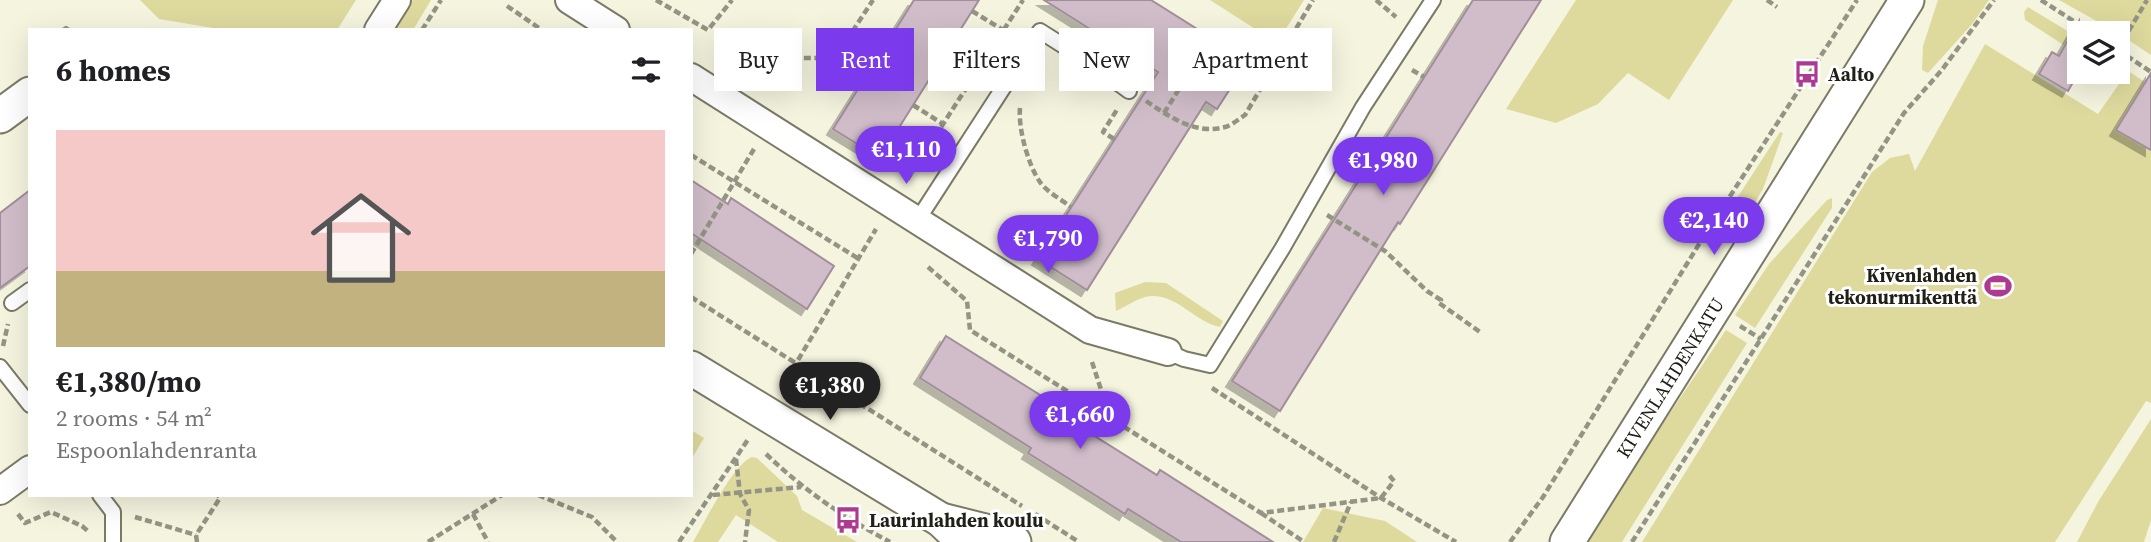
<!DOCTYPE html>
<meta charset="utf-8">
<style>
:root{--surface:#fff;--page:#f2f2f2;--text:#202124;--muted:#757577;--line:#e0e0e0;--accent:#7c3aed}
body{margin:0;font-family:"Source Serif 4",serif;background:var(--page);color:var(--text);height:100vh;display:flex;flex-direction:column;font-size:26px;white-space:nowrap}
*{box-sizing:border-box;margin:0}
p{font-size:23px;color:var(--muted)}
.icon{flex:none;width:38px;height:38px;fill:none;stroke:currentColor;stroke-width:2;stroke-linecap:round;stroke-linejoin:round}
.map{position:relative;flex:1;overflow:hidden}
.details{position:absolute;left:28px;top:28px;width:665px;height:469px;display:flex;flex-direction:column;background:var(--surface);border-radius:0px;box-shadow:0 7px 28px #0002}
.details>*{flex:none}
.top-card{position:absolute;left:714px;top:28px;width:665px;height:63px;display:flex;gap:14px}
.fabs{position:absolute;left:2067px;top:21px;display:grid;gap:14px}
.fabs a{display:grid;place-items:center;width:63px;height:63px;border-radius:0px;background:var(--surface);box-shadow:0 7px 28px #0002;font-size:35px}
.price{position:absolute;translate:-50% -60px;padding:0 16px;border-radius:24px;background:var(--accent);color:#fff;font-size:23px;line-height:46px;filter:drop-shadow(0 2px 4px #0008)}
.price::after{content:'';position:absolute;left:50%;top:42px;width:21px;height:16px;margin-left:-10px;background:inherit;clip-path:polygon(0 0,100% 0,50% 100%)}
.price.current{background:#222;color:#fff}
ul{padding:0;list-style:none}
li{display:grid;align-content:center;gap:14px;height:371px;padding:0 28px}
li+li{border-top:2px solid var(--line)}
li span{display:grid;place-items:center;height:217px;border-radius:0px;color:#555}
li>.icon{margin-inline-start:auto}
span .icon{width:126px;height:126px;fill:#fffc;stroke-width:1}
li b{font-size:30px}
h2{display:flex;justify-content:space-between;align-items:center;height:84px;padding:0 28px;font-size:30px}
.tag{padding:0 24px;border-radius:0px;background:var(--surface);box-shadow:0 7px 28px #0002;font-size:24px;line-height:63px}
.tag.current{background:var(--accent);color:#fff}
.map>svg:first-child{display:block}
</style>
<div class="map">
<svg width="2151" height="542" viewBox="0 0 2151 542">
<defs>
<filter id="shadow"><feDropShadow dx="-6" dy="6" stdDeviation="0" flood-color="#0004"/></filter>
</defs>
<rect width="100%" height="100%" fill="#f5f4df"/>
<g fill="#deda9e">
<polygon points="140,0 356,0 337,30 225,30 159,19"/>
<polygon points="413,0 431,0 413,30 394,30"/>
<polygon points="1210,0 1304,0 1277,43"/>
<polygon points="1576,0 1733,0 1669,100 1628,73 1598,104 1556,123 1506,109"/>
<polygon points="1938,0 1989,0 1973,23 1928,73 1922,70 1923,46"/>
<polygon points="2059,0 2151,0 2151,55 2118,33"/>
<polygon points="2028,7 2079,38 2079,55 2025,20 2024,12"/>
<polygon points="1985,44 2098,114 2128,71 2151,86 2137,96 2116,129 2151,150 2151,403 2146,401 2055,542 1642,542 1872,172 1890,158 1909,154 1915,171"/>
<polygon points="1780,132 1783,133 1763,189 1743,223 1738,227 1723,229 1724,218"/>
<polygon points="1832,198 1832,208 1755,328 1735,315 1769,264 1827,200"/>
<path d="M1145 282 1166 283 1223 321 1220 327C1195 322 1179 296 1153 296 1142 295 1127 306 1116 311L1115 293Z"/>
<polygon points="1726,330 1747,343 1622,542 1583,542"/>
<polygon points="2151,419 2151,520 2144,542 2077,542 2098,502"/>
<polygon points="691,430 704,438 691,460"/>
<path d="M752 457 757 458 797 496 802 510 857 542H778L736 515 718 542H693C704 523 734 463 752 457Z"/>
<polygon points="1323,508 1385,521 1417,542 1303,542"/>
</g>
<g fill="#d0bdc9" stroke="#a08e9a" stroke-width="2" filter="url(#shadow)">
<polygon points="914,0 979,0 880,158 833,129"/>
<polygon points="1044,0 1151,0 1248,61 1217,109 1206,102 1087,290 1038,259 1158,72"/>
<polygon points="1473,0 1541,0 1400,224 1398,222 1280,411 1232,381"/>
<polygon points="2079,21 2079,72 2068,91 2039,74 2052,52 2059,56"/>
<polygon points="2151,73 2151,150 2116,130"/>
<polygon points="691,180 728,204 731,198 834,266 807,309 691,233"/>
<polygon points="30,190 30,266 0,288 0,213"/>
<polygon points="946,336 1053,403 1050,408 1157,475 1160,470 1273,542 1181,542 1128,509 1125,514 1028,453 1031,448 920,378"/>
</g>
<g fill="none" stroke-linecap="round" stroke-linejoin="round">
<defs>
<g id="service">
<polyline points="917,221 1040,31 1089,62 1129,91"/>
<polyline points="12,303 30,290"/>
<polyline points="1168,352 1184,359 1210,365 1282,249 1363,107 1433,0"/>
<polyline points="0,367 30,405"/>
<polyline points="100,495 113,512 113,542"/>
</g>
<g id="minor">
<polyline points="569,0 616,30"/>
<polyline points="378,30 397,0"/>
<polyline points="691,77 1090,330 1168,352"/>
<polyline points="0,491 30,469"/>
</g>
<g id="tertiary">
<polyline points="0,116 30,94"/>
<polyline points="691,368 941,520 964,542"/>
<polyline points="941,520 1001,535 1014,542"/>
<path id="s1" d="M1567 542 1907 0"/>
</g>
</defs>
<use href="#service" stroke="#7b7a67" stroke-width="18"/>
<use href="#minor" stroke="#7b7a67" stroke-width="30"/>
<use href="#tertiary" stroke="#7b7a67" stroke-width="37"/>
<g stroke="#949484" stroke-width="4.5" stroke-dasharray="7 3.5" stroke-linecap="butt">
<polyline points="656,0 708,30 732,0"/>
<polyline points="1376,0 1396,17"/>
<polyline points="1767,0 1777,7"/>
<polyline points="2041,0 2092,33"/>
<polyline points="507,6 542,30"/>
<polyline points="972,11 1003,30"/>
<polyline points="63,30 66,28 69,30"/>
<polyline points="422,30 441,0"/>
<polyline points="2118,49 2147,0"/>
<polyline points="2118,50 2151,72"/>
<polyline points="1412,70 1424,77"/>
<polyline points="755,83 770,58 835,58 873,0"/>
<path d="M1146 101C1170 117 1195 135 1225 127 1232 125 1239 119 1245 115L1313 0"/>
<polyline points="913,105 943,124"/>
<path d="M1020 108C1018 128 1028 165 1040 182 1047 192 1062 200 1071 207"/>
<polyline points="1164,113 1181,86"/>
<polyline points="1114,139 1103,132 1118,108"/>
<polyline points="1367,146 1375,152"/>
<polyline points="691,155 859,259"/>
<polyline points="907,180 1023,0"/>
<polyline points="1327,215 1385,251 1427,291 1441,300 1439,303 1480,332"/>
<polyline points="691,254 754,149"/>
<polyline points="928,267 967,301 970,330 1261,513 1381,498 1394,481 1389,475"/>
<polyline points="691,297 1022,506"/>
<polyline points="1740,326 1761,339"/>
<polyline points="3,346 8,324"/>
<polyline points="1092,362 1111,420"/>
<polyline points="782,387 876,229"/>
<polyline points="1212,388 1381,498 1456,542"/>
<path d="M766 454C806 492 842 516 890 542"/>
<polyline points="736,459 740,494 749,510 745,542"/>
<polyline points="538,495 592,517 617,542"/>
<polyline points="713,495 801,487"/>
<polyline points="1261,513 1304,542"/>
<polyline points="18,514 25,523 51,512 82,526 89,532"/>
<polyline points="473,514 488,542"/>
<polyline points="1035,514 1079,542"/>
<polyline points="135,517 196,535"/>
<polyline points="197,542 196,535 220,498 218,495"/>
<polyline points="428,542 502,495"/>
<polyline points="679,542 749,438"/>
<polyline points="1334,542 1351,502"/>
<polyline points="1510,542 1543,497 1701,241 1857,0"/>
<polyline points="1632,542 1904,113 1941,71 1994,0"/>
</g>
<use href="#service" stroke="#fff" stroke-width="14"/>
<use href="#minor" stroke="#fff" stroke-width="26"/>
<use href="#tertiary" stroke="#fff" stroke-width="33"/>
</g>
<defs>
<symbol id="bus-bare" viewBox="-9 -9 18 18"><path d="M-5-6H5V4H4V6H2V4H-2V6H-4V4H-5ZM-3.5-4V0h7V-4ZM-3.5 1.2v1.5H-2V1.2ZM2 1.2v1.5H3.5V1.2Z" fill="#ad3991" stroke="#fff" stroke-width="2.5" paint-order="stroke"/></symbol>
<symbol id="stadium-bare" viewBox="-9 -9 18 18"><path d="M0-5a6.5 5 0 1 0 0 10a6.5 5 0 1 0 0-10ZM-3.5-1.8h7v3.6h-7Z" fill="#ad3991" stroke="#fff" stroke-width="2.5" paint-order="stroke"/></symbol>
</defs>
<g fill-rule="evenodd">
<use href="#bus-bare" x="1788" y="55" width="38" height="38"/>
<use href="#stadium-bare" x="1979" y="267" width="38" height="38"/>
<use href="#bus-bare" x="829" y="501" width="38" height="38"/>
</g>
<g text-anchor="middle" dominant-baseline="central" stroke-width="6" stroke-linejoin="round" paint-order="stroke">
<g font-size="19" font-weight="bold" fill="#202018" stroke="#fff" text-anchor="start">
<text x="1828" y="74">Aalto</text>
<text x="1977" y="275" text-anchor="end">Kivenlahden<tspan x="1977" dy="22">tekonurmikenttä</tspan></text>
<text x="869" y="520">Laurinlahden koulu</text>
</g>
<g font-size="19" fill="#202018" stroke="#fff">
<text stroke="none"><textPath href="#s1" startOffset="194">KIVENLAHDENKATU</textPath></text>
</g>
</g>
</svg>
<div class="fabs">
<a><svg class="icon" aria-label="layers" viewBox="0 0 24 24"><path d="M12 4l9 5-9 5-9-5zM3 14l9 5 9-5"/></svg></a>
</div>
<b class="price" style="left:906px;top:186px">€1,110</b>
<b class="price" style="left:1383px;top:197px">€1,980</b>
<b class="price" style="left:1714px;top:257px">€2,140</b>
<b class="price" style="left:1048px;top:275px">€1,790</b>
<b class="price current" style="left:830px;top:422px">€1,380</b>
<b class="price" style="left:1080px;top:451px">€1,660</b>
<div class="top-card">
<a class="tag">Buy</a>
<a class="tag current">Rent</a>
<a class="tag">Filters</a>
<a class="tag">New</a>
<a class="tag">Apartment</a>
</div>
<section class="details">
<h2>6 homes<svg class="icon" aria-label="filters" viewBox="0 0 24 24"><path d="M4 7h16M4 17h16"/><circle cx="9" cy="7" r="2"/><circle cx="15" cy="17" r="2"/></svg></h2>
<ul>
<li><span style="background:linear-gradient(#f6c9c9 65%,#c2b280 0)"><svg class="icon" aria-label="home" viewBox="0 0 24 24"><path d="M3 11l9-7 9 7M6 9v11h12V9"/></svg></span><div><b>€1,380/mo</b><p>2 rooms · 54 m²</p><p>Espoonlahdenranta</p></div></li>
</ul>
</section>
</div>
